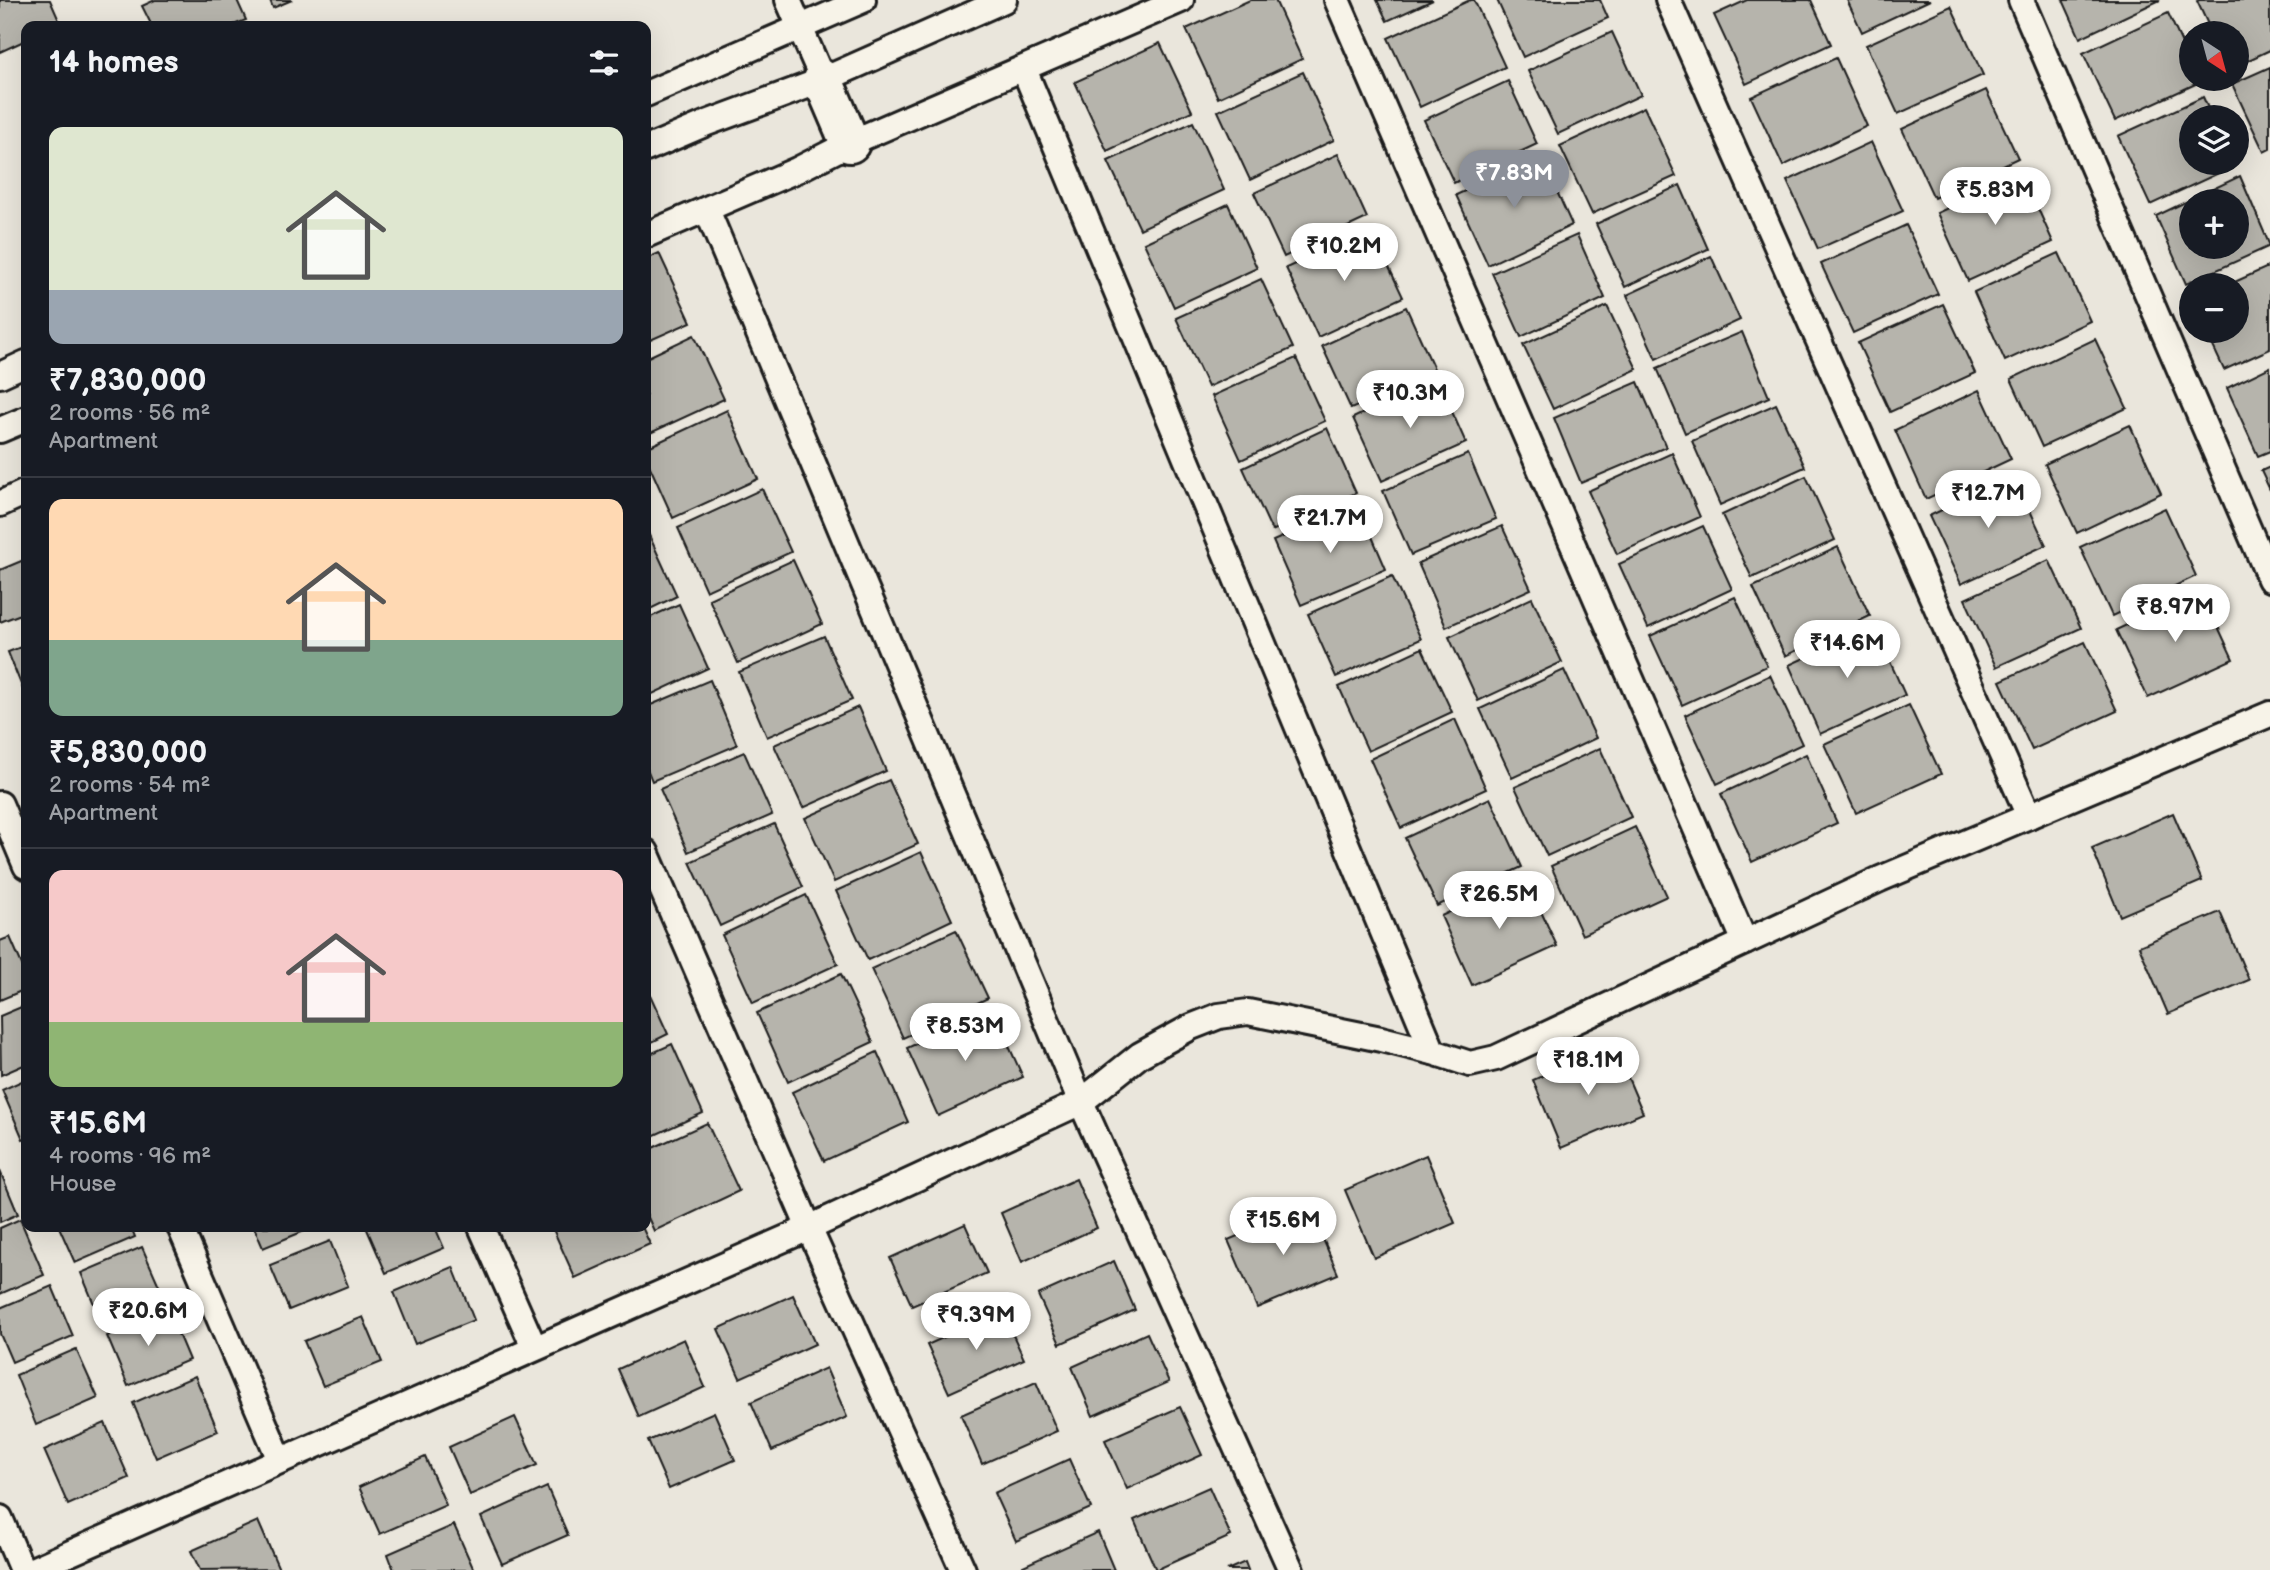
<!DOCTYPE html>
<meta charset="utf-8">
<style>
:root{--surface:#171b24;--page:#20242c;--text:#f1f3f6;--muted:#9ea1a6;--line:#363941;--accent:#8c9099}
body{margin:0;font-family:"Balsamiq Sans",sans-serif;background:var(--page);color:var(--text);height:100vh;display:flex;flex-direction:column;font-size:26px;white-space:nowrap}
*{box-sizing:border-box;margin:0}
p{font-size:23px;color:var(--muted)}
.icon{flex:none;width:38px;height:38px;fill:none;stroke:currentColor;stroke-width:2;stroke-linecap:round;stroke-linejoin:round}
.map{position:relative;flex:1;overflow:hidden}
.panel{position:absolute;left:21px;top:21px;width:630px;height:1211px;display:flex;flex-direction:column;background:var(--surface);border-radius:14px;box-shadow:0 7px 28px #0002}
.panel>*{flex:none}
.needle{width:46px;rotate:144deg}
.fabs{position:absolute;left:2179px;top:21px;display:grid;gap:14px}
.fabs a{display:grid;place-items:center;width:70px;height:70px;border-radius:50%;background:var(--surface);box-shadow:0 7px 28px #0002;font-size:35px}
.price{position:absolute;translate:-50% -60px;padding:0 16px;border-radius:24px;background:#fff;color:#222;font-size:23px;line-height:46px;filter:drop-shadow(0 2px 4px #0008)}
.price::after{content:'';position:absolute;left:50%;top:42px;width:21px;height:16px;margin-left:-10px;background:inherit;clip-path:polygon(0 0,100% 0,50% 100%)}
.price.on{background:var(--accent);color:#fff}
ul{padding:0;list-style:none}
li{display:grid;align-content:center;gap:14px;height:371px;padding:0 28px}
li+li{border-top:2px solid var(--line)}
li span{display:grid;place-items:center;height:217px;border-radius:14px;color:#555}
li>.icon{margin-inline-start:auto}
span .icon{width:126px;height:126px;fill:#fffc;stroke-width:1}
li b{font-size:30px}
h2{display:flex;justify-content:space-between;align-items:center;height:84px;padding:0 28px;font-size:30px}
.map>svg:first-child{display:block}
</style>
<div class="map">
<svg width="2270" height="1570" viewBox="0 0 2270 1570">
<rect width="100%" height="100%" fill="#eae6dc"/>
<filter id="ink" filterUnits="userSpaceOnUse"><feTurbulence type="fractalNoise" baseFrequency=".0143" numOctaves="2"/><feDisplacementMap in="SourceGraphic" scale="14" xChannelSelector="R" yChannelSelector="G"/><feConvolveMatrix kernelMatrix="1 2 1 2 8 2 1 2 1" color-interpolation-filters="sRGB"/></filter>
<g filter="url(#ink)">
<g fill="#b6b4ac" stroke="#1c1c1c" stroke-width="2" fill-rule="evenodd">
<polygon points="0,0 50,0 61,25 26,26 26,40 0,52"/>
<polygon points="155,0 237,0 246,20 231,26 152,26 142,6"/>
<polygon points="270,0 292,0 273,8"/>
<polygon points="1250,0 1275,0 1302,59 1218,98 1186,29"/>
<polygon points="1377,0 1433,0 1387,21"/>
<polygon points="1470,0 1474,0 1505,67 1420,107 1388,38"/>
<polygon points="1497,0 1600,0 1608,18 1523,57"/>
<polygon points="1747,0 1811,0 1831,44 1746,84 1714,15"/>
<polygon points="1847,0 1930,0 1862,32"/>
<polygon points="2063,0 2160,0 2080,38"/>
<polygon points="2199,0 2270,0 2270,50 2236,66 2236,33 2212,33 2197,1"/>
<polygon points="1951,6 1983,75 1898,114 1866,45"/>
<polygon points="2168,13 2191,63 2191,79 2198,79 2200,82 2115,121 2083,53"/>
<polygon points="1612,32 1641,95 1558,134 1528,71"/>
<polygon points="1160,43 1192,111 1107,151 1075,82"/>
<polygon points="1836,58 1867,126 1783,166 1751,97"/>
<polygon points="2270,67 2270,149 2264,152 2232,84"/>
<polygon points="1303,72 1334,140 1250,180 1218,111"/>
<polygon points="1508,81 1537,144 1454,183 1424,120"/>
<polygon points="1986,90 2018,158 1934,198 1902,129"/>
<polygon points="2203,97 2212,117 2191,117 2191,163 2233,163 2234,166 2150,205 2118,136"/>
<polygon points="1644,107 1676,176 1592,214 1560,146"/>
<polygon points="1193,122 1224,190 1140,229 1108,161"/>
<polygon points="1871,142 1903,211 1818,249 1787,181"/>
<polygon points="1338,154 1367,218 1284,257 1254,193"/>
<polygon points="1541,156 1572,225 1488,265 1456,195"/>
<polygon points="2022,173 2053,242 1968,281 1937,213"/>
<path d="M2240 176 2270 246 2186 284 2156 216ZM2191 201H2236V247H2191Z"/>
<polygon points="1680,185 1708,249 1625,287 1596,224"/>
<polygon points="1228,204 1257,268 1174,307 1144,243"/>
<polygon points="1906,225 1938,294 1853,333 1821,264"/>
<polygon points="1371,229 1403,297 1318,337 1286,268"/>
<polygon points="1577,235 1605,298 1521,337 1492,273"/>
<polygon points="659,253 691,322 646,342 646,259"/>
<polygon points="2059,253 2090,321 2005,361 1974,292"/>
<polygon points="1711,256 1740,320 1656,359 1627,295"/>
<polygon points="2270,266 2270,349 2224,370 2206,331 2236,331 2236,285 2228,285"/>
<polygon points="1261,279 1293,348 1208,387 1176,318"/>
<polygon points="1943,304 1975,373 1890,412 1858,343"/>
<polygon points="1607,306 1637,369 1553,409 1523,345"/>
<polygon points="1406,307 1435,371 1351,409 1322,346"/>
<polygon points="1742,332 1769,397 1685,433 1657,368"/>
<polygon points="694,335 724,399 646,435 646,358"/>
<polygon points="2095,339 2127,408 2042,447 2011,379"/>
<polygon points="1296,358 1325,421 1241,460 1212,396"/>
<polygon points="2270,367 2270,451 2258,456 2227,388"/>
<polygon points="1437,378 1466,443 1382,481 1353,418"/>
<polygon points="1638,382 1666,447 1581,483 1554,418"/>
<polygon points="1979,390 2011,459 1926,499 1895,430"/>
<polygon points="1776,404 1805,467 1720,505 1692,441"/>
<polygon points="727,410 758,479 673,518 646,458 646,448"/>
<polygon points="2130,425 2161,493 2077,533 2045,464"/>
<polygon points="1327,428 1356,493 1272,531 1243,468"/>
<polygon points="1672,453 1700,517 1617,554 1588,491"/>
<polygon points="1468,454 1496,519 1411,555 1383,491"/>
<polygon points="2270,467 2270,490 2261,471"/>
<polygon points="1806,476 1835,540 1752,578 1722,515"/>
<polygon points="2014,476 2046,545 1961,584 1929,516"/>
<polygon points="762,489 791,552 706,591 678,528"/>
<polygon points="1358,504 1386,569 1301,605 1273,541"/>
<polygon points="2165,508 2196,576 2112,616 2080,547"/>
<polygon points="1502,526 1531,589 1446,627 1418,563"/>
<polygon points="1703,526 1732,589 1648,628 1619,564"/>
<polygon points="648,533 677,596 646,611 646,534"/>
<polygon points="1838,547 1870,616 1785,656 1753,587"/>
<polygon points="26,559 26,612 0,622 0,570"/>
<polygon points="793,560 822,624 738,663 709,599"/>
<polygon points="2049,560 2081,628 1996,667 1965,599"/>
<polygon points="1392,576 1421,639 1336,677 1308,614"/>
<polygon points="2201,590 2233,659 2148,698 2116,630"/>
<polygon points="1735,597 1767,666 1682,705 1650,636"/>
<polygon points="1532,598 1562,662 1478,701 1449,637"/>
<polygon points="679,604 708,668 646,697 646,619"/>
<polygon points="1874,626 1905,695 1820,734 1789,665"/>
<polygon points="824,636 852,700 767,737 739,672"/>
<polygon points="2085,642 2117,711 2032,750 2000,681"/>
<polygon points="26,645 26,697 8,652"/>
<polygon points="1422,648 1452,712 1368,751 1339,687"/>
<polygon points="1564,670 1596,738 1512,778 1480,709"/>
<polygon points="1770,675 1802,744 1717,784 1685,715"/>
<polygon points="710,680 737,745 652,781 646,766 646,707"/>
<polygon points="1909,705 1941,774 1856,813 1824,744"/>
<polygon points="858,707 886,771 803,808 774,745"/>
<polygon points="1455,719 1486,789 1401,828 1370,759"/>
<polygon points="1600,748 1631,817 1547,856 1515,787"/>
<polygon points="744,752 772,815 688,852 660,789"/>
<polygon points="1806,754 1837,823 1752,862 1721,794"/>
<polygon points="889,780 918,844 834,882 805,818"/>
<polygon points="1490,798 1522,867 1437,906 1405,838"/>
<polygon points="2173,813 2202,881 2120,916 2092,848"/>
<polygon points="774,824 803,887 720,926 690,862"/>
<polygon points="1635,827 1667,896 1582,935 1551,866"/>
<polygon points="921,852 952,920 868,960 836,891"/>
<polygon points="1525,877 1557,946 1472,985 1441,916"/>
<polygon points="806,895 838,964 753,1003 722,935"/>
<polygon points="2220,912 2249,980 2168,1014 2139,946"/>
<polygon points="956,930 988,998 903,1038 871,969"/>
<polygon points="10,937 26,974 26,989 0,1000 0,941"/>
<polygon points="841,974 873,1042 788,1082 757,1013"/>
<polygon points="646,986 668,1034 646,1045"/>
<polygon points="26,1005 26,1064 1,1075 0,1016"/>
<polygon points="992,1009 1023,1077 938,1116 907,1048"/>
<polygon points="672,1044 703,1113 646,1139 646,1056"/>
<polygon points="1614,1045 1643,1113 1561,1148 1533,1080"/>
<polygon points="877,1052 908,1122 824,1161 792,1092"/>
<polygon points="26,1079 26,1138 23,1139 2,1090"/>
<polygon points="707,1123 739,1191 654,1231 646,1213 646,1151"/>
<polygon points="1426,1155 1455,1223 1374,1258 1345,1190"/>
<polygon points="0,1171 18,1214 0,1222"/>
<polygon points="1076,1179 1097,1228 1022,1262 1001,1213"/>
<polygon points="1309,1206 1338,1274 1257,1308 1228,1240"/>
<polygon points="20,1219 44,1275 0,1294 0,1228"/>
<polygon points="965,1224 987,1273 912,1306 890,1258"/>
<polygon points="59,1227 131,1227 135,1237 75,1263"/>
<polygon points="254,1227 314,1227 263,1248"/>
<polygon points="366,1227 435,1227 444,1248 386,1273"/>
<polygon points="552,1227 642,1227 650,1244 575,1278"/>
<polygon points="330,1241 348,1286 289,1310 270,1265"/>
<polygon points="142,1247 164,1297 102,1323 81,1273"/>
<polygon points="1114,1261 1135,1310 1060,1344 1038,1295"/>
<polygon points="453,1267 474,1320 415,1344 394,1292"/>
<polygon points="52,1286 73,1336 12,1362 0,1334 0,1308"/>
<polygon points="793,1295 815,1344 740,1378 718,1329"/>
<polygon points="168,1310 189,1360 128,1386 107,1336"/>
<polygon points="1002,1311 1024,1359 949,1393 927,1345"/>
<polygon points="363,1317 382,1362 323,1386 304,1341"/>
<polygon points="1147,1333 1169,1382 1093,1416 1072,1367"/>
<polygon points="684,1339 705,1387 639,1417 618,1369"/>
<polygon points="76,1349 98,1398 36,1425 16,1375"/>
<polygon points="826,1368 847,1417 772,1451 751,1402"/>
<polygon points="195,1376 218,1431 156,1458 133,1403"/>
<polygon points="1036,1382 1057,1431 982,1464 961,1415"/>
<polygon points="1180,1407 1202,1455 1127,1489 1105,1440"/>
<polygon points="714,1412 735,1460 669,1489 648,1441"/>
<polygon points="515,1417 537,1465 470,1495 449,1447"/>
<polygon points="105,1423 129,1478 68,1505 44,1450"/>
<polygon points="425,1457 446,1505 380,1534 359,1487"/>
<polygon points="1069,1459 1091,1508 1016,1541 994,1493"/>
<polygon points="547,1487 568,1535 502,1564 481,1517"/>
<polygon points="1209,1487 1231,1536 1156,1570 1134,1520"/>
<polygon points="258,1521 279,1569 200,1570 191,1551"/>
<polygon points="454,1525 474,1570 394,1570 388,1554"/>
<polygon points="1098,1532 1114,1570 1024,1570 1023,1566"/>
<polygon points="1245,1562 1248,1570 1227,1570"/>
</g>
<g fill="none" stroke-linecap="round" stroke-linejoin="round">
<defs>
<g id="lane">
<polyline points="788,0 823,80"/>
<polyline points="1337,0 1745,942"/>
<polyline points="1668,0 2029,816"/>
<polyline points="2021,0 2270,579"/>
<polyline points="1024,69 1433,1052"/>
<polyline points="646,94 863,0"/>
<polyline points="646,149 707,123 823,80 1004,0"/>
<polyline points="707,210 1081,1102 1140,1055 1191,1027 1219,1016 1248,1012 1381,1039 1433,1052 1470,1064 1496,1058 1880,879 2270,714"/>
<polyline points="646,235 797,170 850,143 1181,0"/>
<polyline points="0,375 26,363"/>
<polyline points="0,430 26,419"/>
<polyline points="0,504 26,492"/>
<polyline points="0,804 26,866"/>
<polyline points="646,852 809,1228 963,1570"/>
<polyline points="180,1227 280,1460"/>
<polyline points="481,1227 534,1347"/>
<polyline points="0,1518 22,1570"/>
<polyline points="32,1570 809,1228 1081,1102 1291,1570"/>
</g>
<polyline id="street" points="823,80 850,143"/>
</defs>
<use href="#lane" stroke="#1c1c1c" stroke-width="30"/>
<use href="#street" stroke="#1c1c1c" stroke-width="44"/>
<use href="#lane" stroke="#f7f3e8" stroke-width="24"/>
<use href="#street" stroke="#f7f3e8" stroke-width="38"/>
</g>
</g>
</svg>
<div class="fabs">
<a><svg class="needle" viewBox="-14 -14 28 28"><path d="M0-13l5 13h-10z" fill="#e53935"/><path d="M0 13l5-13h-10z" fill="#9ea1a6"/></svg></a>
<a><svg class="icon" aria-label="layers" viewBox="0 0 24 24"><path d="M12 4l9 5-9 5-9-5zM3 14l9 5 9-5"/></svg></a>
<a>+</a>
<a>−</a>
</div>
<b class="price on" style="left:1514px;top:210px">₹7.83M</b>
<b class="price" style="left:1995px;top:227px">₹5.83M</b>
<b class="price" style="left:1344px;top:283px">₹10.2M</b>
<b class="price" style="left:1410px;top:430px">₹10.3M</b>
<b class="price" style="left:1988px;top:530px">₹12.7M</b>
<b class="price" style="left:1330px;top:555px">₹21.7M</b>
<b class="price" style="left:2175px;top:644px">₹8.97M</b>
<b class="price" style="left:1847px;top:680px">₹14.6M</b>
<b class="price" style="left:1499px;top:931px">₹26.5M</b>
<b class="price" style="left:965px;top:1063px">₹8.53M</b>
<b class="price" style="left:1588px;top:1097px">₹18.1M</b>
<b class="price" style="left:1283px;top:1257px">₹15.6M</b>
<b class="price" style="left:148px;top:1348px">₹20.6M</b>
<b class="price" style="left:976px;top:1352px">₹9.39M</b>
<section class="panel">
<h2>14 homes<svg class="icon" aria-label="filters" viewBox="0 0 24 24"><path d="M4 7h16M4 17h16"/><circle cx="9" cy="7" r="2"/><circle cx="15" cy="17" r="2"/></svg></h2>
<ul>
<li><span style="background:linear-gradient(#dfe7d0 75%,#9aa5b1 0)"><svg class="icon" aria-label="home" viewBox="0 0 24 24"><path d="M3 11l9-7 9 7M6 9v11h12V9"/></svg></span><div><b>₹7,830,000</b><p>2 rooms · 56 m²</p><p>Apartment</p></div></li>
<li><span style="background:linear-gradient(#ffd9b3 65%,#7fa58c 0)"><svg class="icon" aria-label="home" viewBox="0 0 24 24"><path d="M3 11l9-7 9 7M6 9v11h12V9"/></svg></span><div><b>₹5,830,000</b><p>2 rooms · 54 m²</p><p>Apartment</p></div></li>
<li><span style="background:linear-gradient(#f6c9c9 70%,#8fb573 0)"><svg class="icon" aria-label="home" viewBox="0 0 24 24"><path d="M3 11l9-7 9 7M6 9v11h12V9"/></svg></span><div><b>₹15.6M</b><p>4 rooms · 96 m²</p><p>House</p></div></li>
</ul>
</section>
</div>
